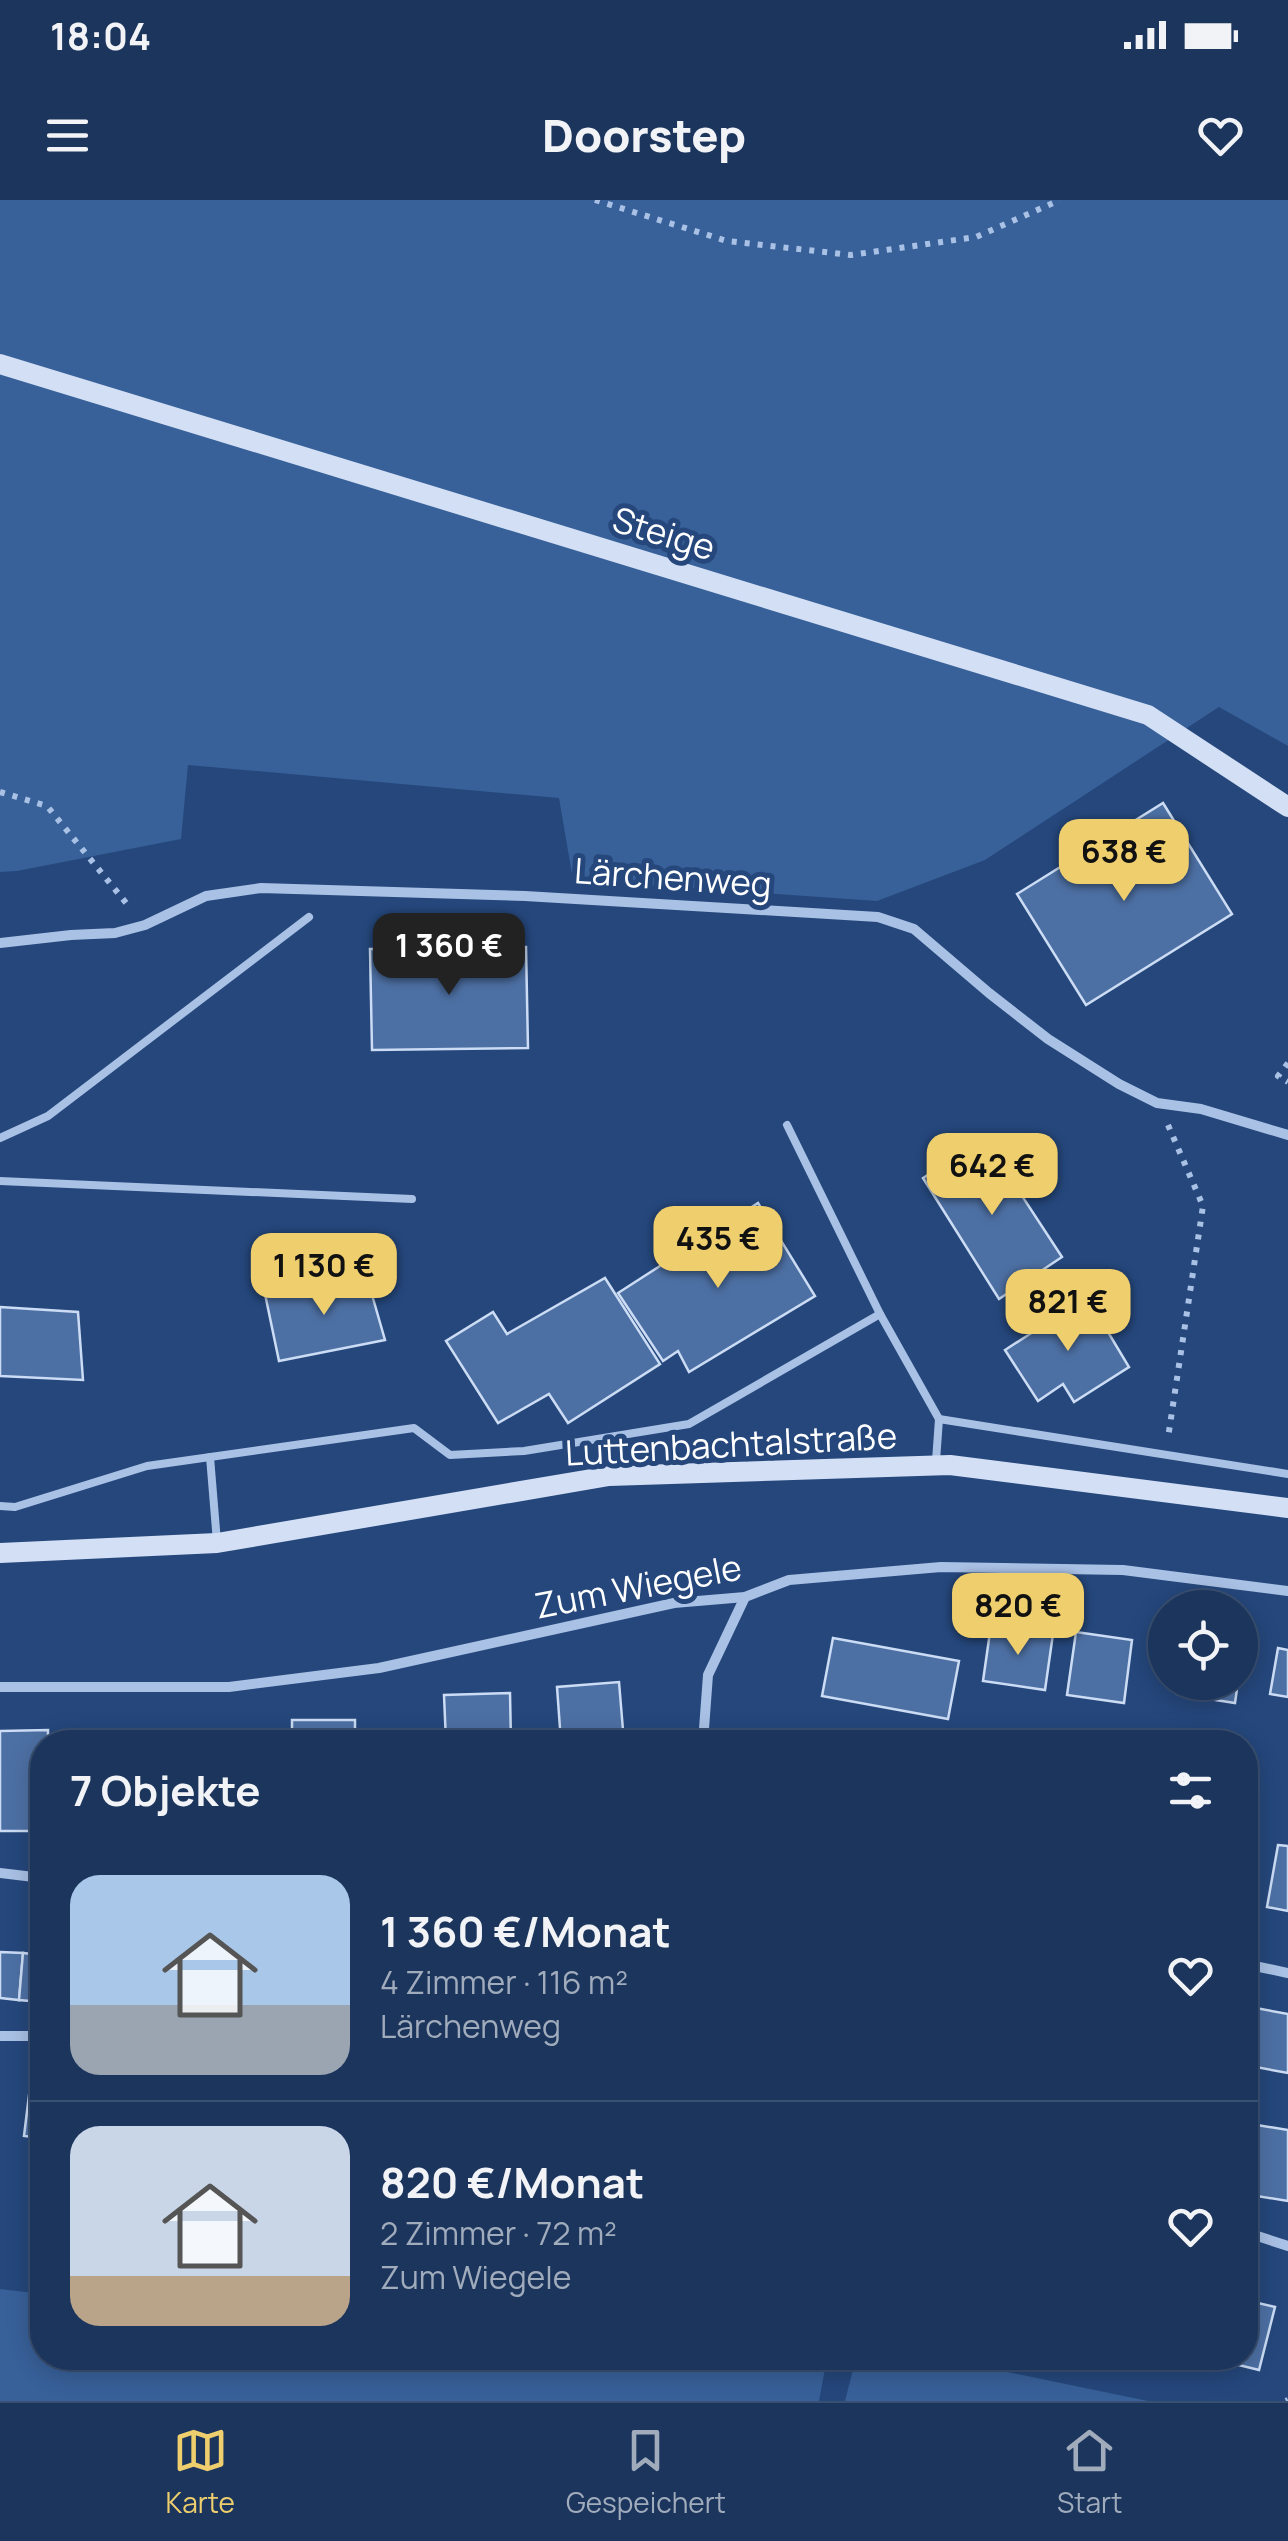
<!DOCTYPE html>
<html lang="de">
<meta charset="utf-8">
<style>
:root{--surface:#1c355d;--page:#294066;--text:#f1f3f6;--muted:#a0abbc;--line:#3a5072;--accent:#eece6d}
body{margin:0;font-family:Manrope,sans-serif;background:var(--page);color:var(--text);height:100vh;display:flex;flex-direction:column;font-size:38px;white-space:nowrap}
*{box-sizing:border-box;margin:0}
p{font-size:32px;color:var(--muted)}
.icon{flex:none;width:55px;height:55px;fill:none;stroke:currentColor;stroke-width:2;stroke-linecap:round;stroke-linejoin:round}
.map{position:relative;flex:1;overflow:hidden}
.sheet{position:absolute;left:30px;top:1530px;width:1228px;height:640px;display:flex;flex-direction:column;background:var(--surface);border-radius:40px;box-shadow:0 5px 25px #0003,0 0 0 2px var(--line)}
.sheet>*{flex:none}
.controls{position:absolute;left:1148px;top:1390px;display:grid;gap:20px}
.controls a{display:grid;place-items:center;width:110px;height:110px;border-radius:50%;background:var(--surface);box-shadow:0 5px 25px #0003,0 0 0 2px var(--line);font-size:50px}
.price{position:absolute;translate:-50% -85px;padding:0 22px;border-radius:20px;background:var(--accent);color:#111;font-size:32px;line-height:65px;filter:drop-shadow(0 2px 5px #0008)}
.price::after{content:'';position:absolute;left:50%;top:60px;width:30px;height:22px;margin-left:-15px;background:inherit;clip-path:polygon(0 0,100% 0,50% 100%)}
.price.selected{background:#222;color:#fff}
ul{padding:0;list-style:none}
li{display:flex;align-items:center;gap:30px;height:250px;padding:0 40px}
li+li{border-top:2px solid var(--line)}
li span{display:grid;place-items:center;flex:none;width:280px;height:200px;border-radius:30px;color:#555}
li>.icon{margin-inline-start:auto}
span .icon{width:120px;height:120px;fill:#fffc;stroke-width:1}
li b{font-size:42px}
h2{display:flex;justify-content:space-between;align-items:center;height:120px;padding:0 40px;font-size:42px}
.status{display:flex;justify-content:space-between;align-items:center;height:70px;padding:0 50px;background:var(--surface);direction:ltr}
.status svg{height:28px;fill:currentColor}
header{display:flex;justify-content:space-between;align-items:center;height:130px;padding:0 40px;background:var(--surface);font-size:45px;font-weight:800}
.tabs{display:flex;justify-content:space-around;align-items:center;height:140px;border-top:2px solid var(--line);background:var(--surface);font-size:28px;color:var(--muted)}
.tabs a{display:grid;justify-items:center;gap:5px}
.tabs .selected{color:var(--accent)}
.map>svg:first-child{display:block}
</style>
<div class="status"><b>18:04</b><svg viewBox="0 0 49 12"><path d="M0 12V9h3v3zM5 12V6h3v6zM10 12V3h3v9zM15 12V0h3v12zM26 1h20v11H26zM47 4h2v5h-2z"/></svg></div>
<header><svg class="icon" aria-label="menu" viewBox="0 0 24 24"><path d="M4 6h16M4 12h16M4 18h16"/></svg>Doorstep<svg class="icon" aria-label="heart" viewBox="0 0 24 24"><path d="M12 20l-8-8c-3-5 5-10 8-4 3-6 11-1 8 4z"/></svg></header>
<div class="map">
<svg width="1288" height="2201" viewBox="0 0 1288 2201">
<rect width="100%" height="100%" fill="#25477c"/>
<g fill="#386099">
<polygon points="0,0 1288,0 1288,546 1219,507 985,660 877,701 573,680 559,598 188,565 181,639 17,671 0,672"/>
<polygon points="0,2089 42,2094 42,2158 827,2158 819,2201 0,2201"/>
<polygon points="856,2158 939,2158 1148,2201 845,2201"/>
</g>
<g fill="#4d70a4" stroke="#cbdcf4" stroke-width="2.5">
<polygon points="1163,603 1232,714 1086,805 1017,694"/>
<polygon points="526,747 528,848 372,850 370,749"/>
<polygon points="984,938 1062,1057 999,1099 923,978"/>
<polygon points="758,1003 815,1096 689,1172 678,1151 663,1161 618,1093"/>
<polygon points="366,1074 385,1140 279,1161 265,1094"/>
<polygon points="605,1078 660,1164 568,1223 549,1194 498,1223 446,1141 493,1112 507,1134"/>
<polygon points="1087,1097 1129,1167 1074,1202 1063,1184 1038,1201 1005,1150"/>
<polygon points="0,1107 78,1112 83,1180 0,1176"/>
<polygon points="991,1425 1053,1434 1045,1490 983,1481"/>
<polygon points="1076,1432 1132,1440 1124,1503 1067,1495"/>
<polygon points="833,1438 959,1461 948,1519 822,1496"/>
<polygon points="1278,1448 1288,1450 1288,1497 1270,1494"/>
<polygon points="619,1482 624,1542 561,1542 557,1487"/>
<polygon points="1179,1482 1238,1482 1235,1503 1177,1494"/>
<polygon points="510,1493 511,1542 446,1542 444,1495"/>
<rect x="292" y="1520" width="63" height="22"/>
<polygon points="48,1530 48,1542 42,1542 42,1631 0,1631 0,1531"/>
<rect x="139" y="1531" width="62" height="11"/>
<polygon points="1278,1645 1288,1646 1288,1711 1267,1707"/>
<polygon points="0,1752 23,1753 19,1800 0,1798"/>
<polygon points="23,1753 42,1755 42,1802 19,1800"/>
<polygon points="1245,1806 1288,1814 1288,1873 1245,1865"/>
<polygon points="31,1879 42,1880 42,1938 24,1936"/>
<polygon points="1245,1923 1288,1930 1288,2001 1245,1994"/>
<polygon points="1245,2100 1275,2107 1259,2170 1210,2158 1245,2158"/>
</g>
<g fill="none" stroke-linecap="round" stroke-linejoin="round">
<g stroke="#a9c1e5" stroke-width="6" stroke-dasharray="5 8" stroke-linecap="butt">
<polyline points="595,0 727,41 851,55 976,37 1060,0"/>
<polyline points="0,592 47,606 131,709"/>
<polyline points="1288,863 1278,876 1288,882"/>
<polyline points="1168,925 1203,1006 1168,1238"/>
<polyline points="1286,2201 1288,2200"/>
</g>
<g stroke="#a9c1e5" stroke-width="8">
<polyline points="787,925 880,1114 939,1219"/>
<polyline points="0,938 48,916 309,717"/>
<polyline points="0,981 412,999"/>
<polyline points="210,1257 217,1342"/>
<polyline points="936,1261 939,1219 1288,1274"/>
<polyline points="0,1306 15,1307 147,1266 414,1228 450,1255 524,1251 689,1224 880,1114"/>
</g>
<g stroke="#a9c1e5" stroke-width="10">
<polyline points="0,743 71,735 115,733 145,725 206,696 261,688 525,696 878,717 914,729 989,793 1048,839 1119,884 1157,903 1201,909 1288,935"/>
<polyline points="0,1487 229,1487 379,1468 674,1403 745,1397 789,1380 941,1367 1123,1370 1288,1391"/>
<polyline points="703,1542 708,1475 745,1397"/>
<polyline points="0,1673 42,1678"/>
<polyline points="1245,1764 1288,1773"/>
<polyline points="0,1836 42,1836"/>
<polyline points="1245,2032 1288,2046"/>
</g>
<g stroke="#d2dff4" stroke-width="20">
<polyline points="0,164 1148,515 1288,607"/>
<polyline points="0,1353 217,1343 609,1276 950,1265 1288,1308"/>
</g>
</g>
<g text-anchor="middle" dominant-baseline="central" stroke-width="10" stroke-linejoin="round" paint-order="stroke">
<g font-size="35" fill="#fff" stroke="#25477c">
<text transform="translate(664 333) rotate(17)">Steige</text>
<text transform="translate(673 677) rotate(4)">Lärchenweg</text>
<text transform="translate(731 1244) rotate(-3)">Luttenbachtalstraße</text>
<text transform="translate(638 1386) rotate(-11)">Zum Wiegele</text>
</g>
</g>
</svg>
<div class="controls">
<a><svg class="icon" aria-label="locate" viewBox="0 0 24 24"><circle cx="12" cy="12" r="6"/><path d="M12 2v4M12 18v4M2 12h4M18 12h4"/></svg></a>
</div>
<b class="price" style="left:1124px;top:704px">638 €</b>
<b class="price selected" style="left:449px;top:798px">1 360 €</b>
<b class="price" style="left:992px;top:1018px">642 €</b>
<b class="price" style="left:718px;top:1091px">435 €</b>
<b class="price" style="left:324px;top:1118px">1 130 €</b>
<b class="price" style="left:1068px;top:1154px">821 €</b>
<b class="price" style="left:1018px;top:1458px">820 €</b>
<section class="sheet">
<h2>7 Objekte<svg class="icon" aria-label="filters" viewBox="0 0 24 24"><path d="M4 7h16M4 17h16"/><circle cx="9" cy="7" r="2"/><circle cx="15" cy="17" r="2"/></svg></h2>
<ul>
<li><span style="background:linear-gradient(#a9c7e8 65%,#9aa5b1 0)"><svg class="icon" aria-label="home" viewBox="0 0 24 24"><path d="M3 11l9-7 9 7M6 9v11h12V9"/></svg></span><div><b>1 360 €/Monat</b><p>4 Zimmer · 116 m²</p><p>Lärchenweg</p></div><svg class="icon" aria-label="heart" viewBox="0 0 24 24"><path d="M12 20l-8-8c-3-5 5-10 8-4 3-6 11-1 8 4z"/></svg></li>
<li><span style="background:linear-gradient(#c9d6e8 75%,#b9a48a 0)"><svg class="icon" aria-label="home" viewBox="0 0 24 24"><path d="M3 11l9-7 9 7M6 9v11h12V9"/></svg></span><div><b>820 €/Monat</b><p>2 Zimmer · 72 m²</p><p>Zum Wiegele</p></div><svg class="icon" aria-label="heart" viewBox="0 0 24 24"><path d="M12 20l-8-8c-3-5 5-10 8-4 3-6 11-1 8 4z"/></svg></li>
</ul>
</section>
</div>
<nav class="tabs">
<a class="selected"><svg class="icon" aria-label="map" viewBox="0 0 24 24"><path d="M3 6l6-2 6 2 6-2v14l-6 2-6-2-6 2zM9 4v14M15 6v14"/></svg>Karte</a>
<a><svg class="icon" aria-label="saved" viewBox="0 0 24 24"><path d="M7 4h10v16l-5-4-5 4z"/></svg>Gespeichert</a>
<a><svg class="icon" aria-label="home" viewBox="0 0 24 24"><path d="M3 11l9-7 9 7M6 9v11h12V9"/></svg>Start</a>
</nav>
